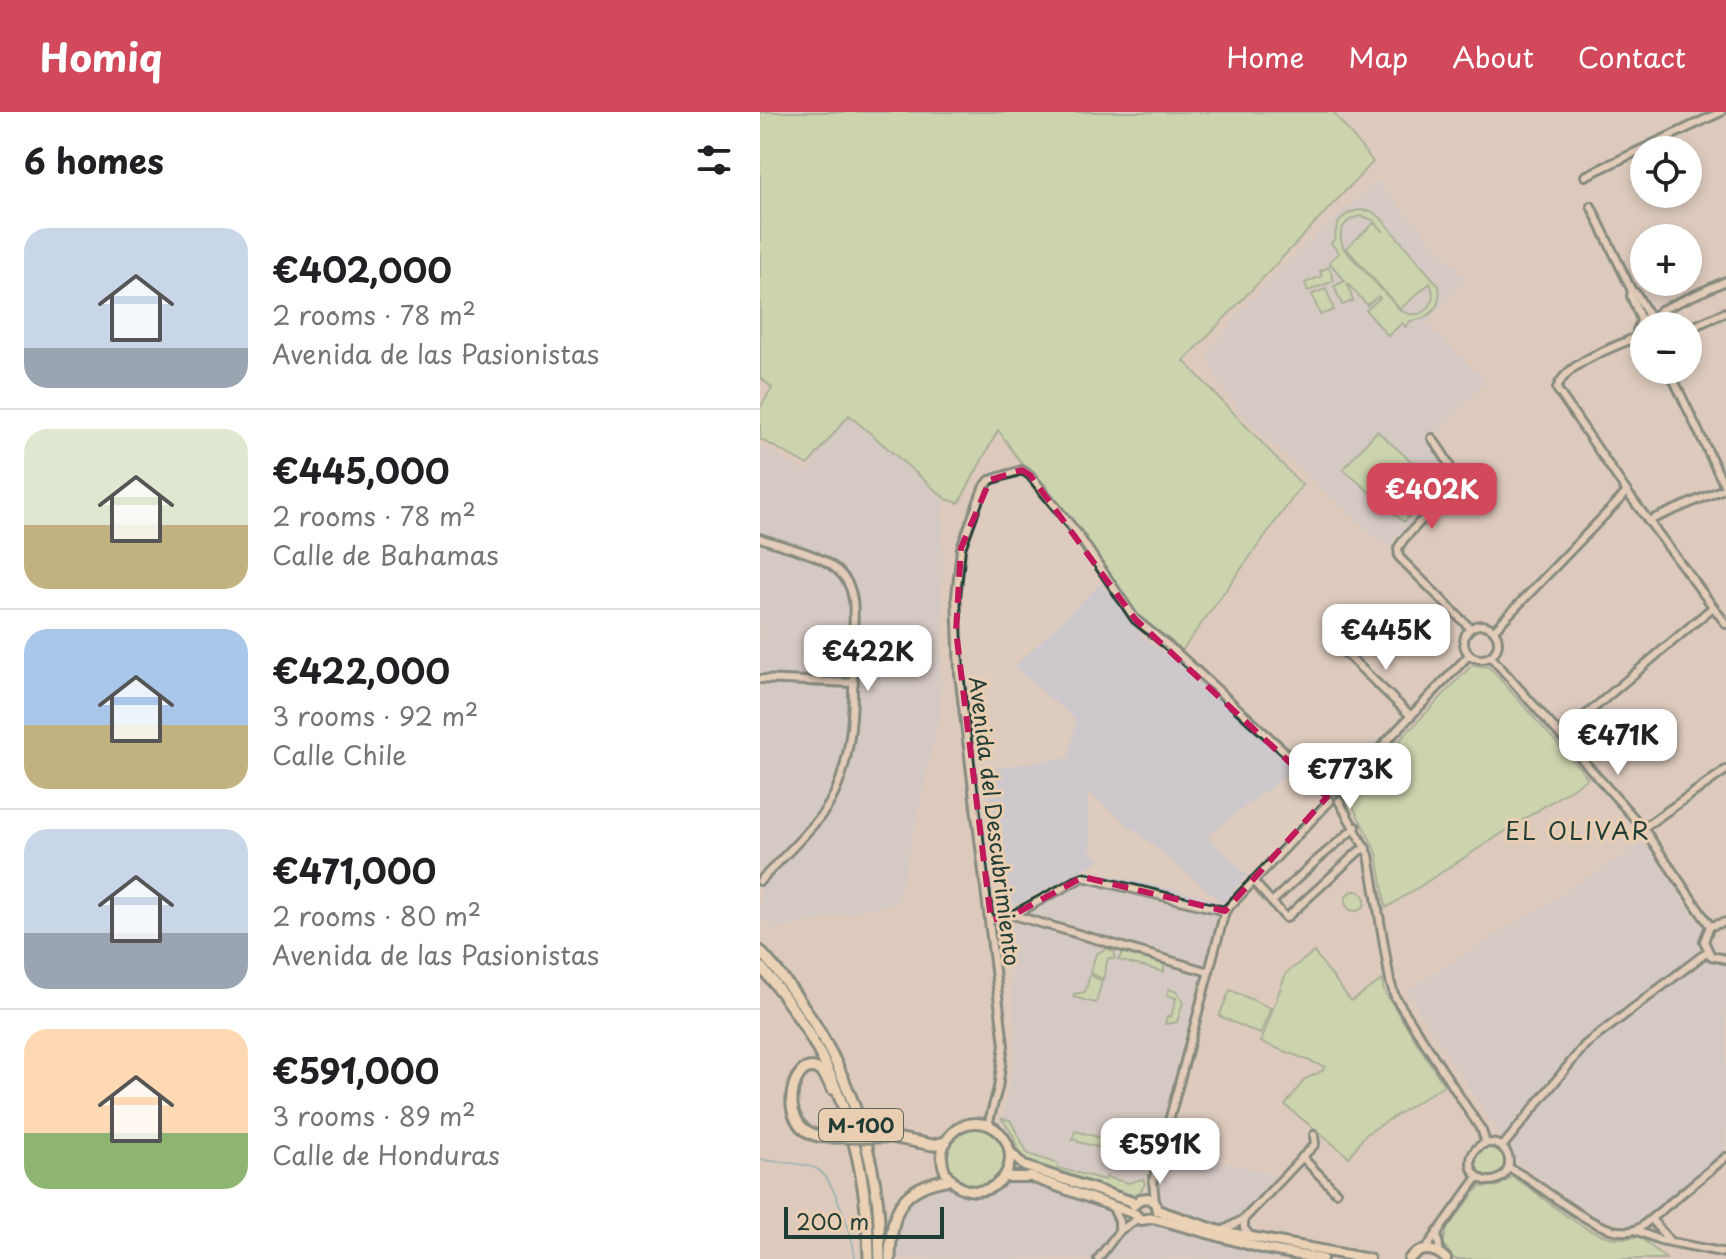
<!DOCTYPE html>
<meta charset="utf-8">
<style>
:root{--surface:#fff;--page:#f6f6f6;--text:#202124;--muted:#757577;--line:#e0e0e0;--accent:#d1495b}
body{margin:0;font-family:"Playpen Sans",sans-serif;background:var(--page);color:var(--text);height:100vh;display:flex;flex-direction:column;font-size:30px;white-space:nowrap}
*{box-sizing:border-box;margin:0}
p{font-size:26px;color:var(--muted)}
.icon{flex:none;width:44px;height:44px;fill:none;stroke:currentColor;stroke-width:2;stroke-linecap:round;stroke-linejoin:round}
.map{position:relative;flex:1;overflow:hidden}
.drawer{display:flex;flex-direction:column;background:var(--surface);width:760px}
.drawer>*{flex:none}
.fabs{position:absolute;left:870px;top:24px;display:grid;gap:16px}
.fabs a{display:grid;place-items:center;width:72px;height:72px;border-radius:50%;background:var(--surface);box-shadow:0 4px 12px #0003;font-size:40px}
.scale{position:absolute;left:24px;bottom:20px;width:160px;box-sizing:border-box;padding-left:8px;border:4px solid #1f3d34;border-top:0;font-size:22px;line-height:28px;white-space:nowrap;color:#1f3d34;-webkit-text-stroke:6px #eaceb1;paint-order:stroke}
.price{position:absolute;translate:-50% -68px;padding:0 18px;border-radius:16px;background:#fff;color:#222;font-size:26px;line-height:52px;filter:drop-shadow(0 2px 4px #0008)}
.price::after{content:'';position:absolute;left:50%;top:48px;width:24px;height:18px;margin-left:-12px;background:inherit;clip-path:polygon(0 0,100% 0,50% 100%)}
.price.selected{background:var(--accent);color:#fff}
ul{padding:0;list-style:none}
li{display:flex;align-items:center;gap:24px;height:200px;padding:0 24px}
li+li{border-top:2px solid var(--line)}
li span{display:grid;place-items:center;flex:none;width:224px;height:160px;border-radius:24px;color:#555}
li>.icon{margin-inline-start:auto}
span .icon{width:96px;height:96px;fill:#fffc;stroke-width:1}
li b{font-size:34px}
h2{display:flex;justify-content:space-between;align-items:center;height:96px;padding:0 24px;font-size:34px}
header{display:flex;align-items:center;gap:48px;box-sizing:border-box;height:112px;padding:0 40px;background:var(--accent);color:#fff}
header strong{font-size:38px}
nav{display:flex;gap:44px;margin-inline-start:auto;font-size:28px}
main{display:flex;flex:1;min-height:0}
.map>svg:first-child{display:block}
</style>
<header>
<strong>Homiq</strong>
<nav><a>Home</a><a>Map</a><a>About</a><a>Contact</a></nav>
</header>
<main>
<section class="drawer">
<h2>6 homes<svg class="icon" aria-label="filters" viewBox="0 0 24 24"><path d="M4 7h16M4 17h16"/><circle cx="9" cy="7" r="2"/><circle cx="15" cy="17" r="2"/></svg></h2>
<ul>
<li><span style="background:linear-gradient(#c9d6e8 75%,#9aa5b1 0)"><svg class="icon" aria-label="home" viewBox="0 0 24 24"><path d="M3 11l9-7 9 7M6 9v11h12V9"/></svg></span><div><b>€402,000</b><p>2 rooms · 78 m²</p><p>Avenida de las Pasionistas</p></div></li>
<li><span style="background:linear-gradient(#dfe7d0 60%,#c2b280 0)"><svg class="icon" aria-label="home" viewBox="0 0 24 24"><path d="M3 11l9-7 9 7M6 9v11h12V9"/></svg></span><div><b>€445,000</b><p>2 rooms · 78 m²</p><p>Calle de Bahamas</p></div></li>
<li><span style="background:linear-gradient(#a9c7e8 60%,#c2b280 0)"><svg class="icon" aria-label="home" viewBox="0 0 24 24"><path d="M3 11l9-7 9 7M6 9v11h12V9"/></svg></span><div><b>€422,000</b><p>3 rooms · 92 m²</p><p>Calle Chile</p></div></li>
<li><span style="background:linear-gradient(#c9d6e8 65%,#9aa5b1 0)"><svg class="icon" aria-label="home" viewBox="0 0 24 24"><path d="M3 11l9-7 9 7M6 9v11h12V9"/></svg></span><div><b>€471,000</b><p>2 rooms · 80 m²</p><p>Avenida de las Pasionistas</p></div></li>
<li><span style="background:linear-gradient(#ffd9b3 65%,#8fb573 0)"><svg class="icon" aria-label="home" viewBox="0 0 24 24"><path d="M3 11l9-7 9 7M6 9v11h12V9"/></svg></span><div><b>€591,000</b><p>3 rooms · 89 m²</p><p>Calle de Honduras</p></div></li>
</ul>
</section>
<div class="map">
<svg width="966" height="1147" viewBox="0 0 966 1147">
<rect width="100%" height="100%" fill="#ddcbbd"/>
<filter id="ink" filterUnits="userSpaceOnUse"><feTurbulence type="fractalNoise" baseFrequency=".0125" numOctaves="2"/><feDisplacementMap in="SourceGraphic" scale="16" xChannelSelector="R" yChannelSelector="G"/><feConvolveMatrix kernelMatrix="1 2 1 2 8 2 1 2 1" color-interpolation-filters="sRGB"/></filter>
<g filter="url(#ink)">
<g fill="#cdc8cc">
<polygon points="617,69 706,167 667,211 727,270 681,316 670,331 687,361 687,370 684,377 626,435 488,310 452,260 448,241 480,199 514,164 547,131"/>
<polygon points="86,300 183,387 181,598 138,790 13,818 0,804 0,333 47,361"/>
<polygon points="341,471 384,526 413,547 535,656 447,724 487,763 463,791 327,679 331,740 340,748 244,799 224,657 309,646 316,608 254,555"/>
<polygon points="884,730 966,852 966,1037 874,1115 834,1105 756,1048 646,879"/>
<polygon points="328,759 439,783 460,792 385,1072 379,1081 374,1083 330,1071 261,1047 253,1023 242,1007 255,945 256,920 247,816"/>
<polygon points="410,1035 519,1065 473,1112 464,1115 407,1095 400,1089 397,1082"/>
<polygon points="261,1064 387,1108 562,1147 130,1147 130,1138 146,1084 191,1067 198,1074 218,1079 237,1072 244,1065"/>
</g>
<g fill="#b9e09c" stroke="#6c8e68" stroke-width="2" fill-rule="evenodd">
<polygon points="0,0 573,0 613,50 424,249 542,373 415,548 344,469 238,318 199,391 186,387 89,303 48,353 0,327 0,296 12,276 0,265"/>
<path d="M599 98 611 99 620 105 679 174C682 195 671 207 650 209L646 215 642 211 628 224 606 198 620 186 618 184 607 193 587 171 593 189 582 193 574 174 585 169 569 150 579 141 571 131 575 127C575 110 583 101 599 98ZM602 104 613 108 624 120 614 111 586 136 640 197 670 171C680 193 661 211 640 198L584 137C576 120 583 107 602 104Z"/>
<polygon points="569,155 574,169 548,179 545,171 562,164 560,159"/>
<polygon points="566,177 574,198 560,203 552,182"/>
<polygon points="617,319 677,372 644,410 583,357"/>
<polygon points="712,553 729,555 828,666 626,796 617,741 587,683"/>
<circle cx="595" cy="789" r="10"/>
<polygon points="347,836 355,841 354,847 348,846 343,867 330,861 336,842"/>
<polygon points="554,840 591,889 622,868 624,879 684,973 605,1023 589,1045 525,993 545,967 562,959 565,955 501,930 526,861"/>
<polygon points="363,841 404,852 404,860 358,848"/>
<polygon points="330,863 342,869 336,891 313,885 314,882 325,880"/>
<polygon points="409,877 417,880 423,890 417,910 405,912 407,904 411,905 416,886 407,883"/>
<polygon points="470,878 511,896 500,922 459,904"/>
<polygon points="242,1007 250,1008 268,1042 298,1052 298,1056 345,1068 346,1065 368,1071 383,1067 385,1072 379,1081 374,1083 358,1080 261,1047 253,1023"/>
<circle cx="217" cy="1045" r="30"/>
<polygon points="315,1019 349,1028 346,1037 318,1030 316,1027 312,1028"/>
<circle cx="730" cy="1050" r="15"/>
<path d="M753 1065C790 1086 831 1138 879 1124L906 1147H694L683 1131 688 1115 719 1075 738 1074Z"/>
</g>
<g fill="none" stroke-linecap="round" stroke-linejoin="round">
<path stroke="#649ea5" stroke-width="2" d="M1 1047C18 1052 41 1049 57 1057 74 1066 94 1128 95 1147"/>
<defs>
<g id="minor">
<polyline points="825,64 961,0"/>
<polyline points="831,94 872,179 871,184 881,208"/>
<polyline points="872,179 876,181 889,204"/>
<polyline points="894,204 901,198 966,169"/>
<polyline points="928,217 966,200"/>
<path d="M879 224C855 235 804 251 797 277L867 380 966 512"/>
<polyline points="884,228 877,218 882,207 894,204 903,214"/>
<polyline points="909,258 966,377"/>
<path d="M672 326C683 342 698 359 690 378L644 427 638 436 639 445 710 516"/>
<polyline points="888,409 966,376"/>
<path d="M0 426C26 436 64 441 83 464 98 481 93 508 93 529 94 581 96 657 63 701 44 726 21 747 0 769"/>
<circle cx="721" cy="530" r="17"/>
<polyline points="734,518 867,380"/>
<polyline points="581,537 651,604"/>
<polyline points="731,545 883,716 950,814"/>
<polyline points="0,567 94,571"/>
<polyline points="801,624 953,495"/>
<polyline points="579,679 709,543"/>
<polyline points="579,689 609,743 630,869 635,885 722,1019 726,1031"/>
<polyline points="883,716 966,658"/>
<polyline points="493,769 526,806 599,739 606,736"/>
<polyline points="512,790 557,748 596,715"/>
<polyline points="253,803 449,860"/>
<polyline points="231,808 253,803 323,765 465,799"/>
<polyline points="966,810 950,814 944,829 951,844 966,847"/>
<polyline points="228,1013 238,976 244,933 199,562 196,485 201,436 223,376 230,368 262,358 270,363 317,421 375,507 415,539 569,680"/>
<circle cx="730" cy="1050" r="19"/>
<polyline points="742,1035 825,933 947,840"/>
<polyline points="542,1045 576,1080"/>
<path d="M749 1056C782 1070 845 1137 881 1115L966 1045"/>
<polyline points="395,1090 393,1069 465,799 570,689"/>
<polyline points="353,1096 359,1109 359,1119"/>
<polyline points="484,1107 555,1032 554,1023"/>
<polyline points="891,1107 908,1127"/>
<polyline points="462,1119 484,1107 484,1116 490,1124"/>
<polyline points="877,1119 900,1128 966,1141"/>
<polyline points="677,1120 680,1142"/>
<polyline points="665,1138 718,1065"/>
<polyline points="338,1147 359,1119 379,1106"/>
</g>
<g id="major">
<circle cx="216" cy="1045" r="34"/>
<polyline points="251,1041 264,1054 376,1091"/>
<polyline points="244,1065 271,1065 375,1102 381,1108 393,1106 505,1137 562,1147"/>
<polyline points="374,1093 380,1087 388,1086 395,1091 397,1098"/>
<polyline points="397,1098 460,1119 609,1147"/>
<path d="M649 1147C660 1135 674 1135 686 1147"/>
</g>
<g id="highway">
<path d="M0 839C63 908 104 993 117 1086 120 1106 119 1127 120 1147"/>
<path d="M0 854C74 941 107 1033 109 1147"/>
<path d="M72 1025C0 1028 41 908 72 977"/>
<polyline points="130,1025 173,1033 186,1030"/>
<path d="M130 1147C131 1100 139 1074 191 1067"/>
</g>
</defs>
<use href="#minor" stroke="#1f3d34" stroke-width="12"/>
<use href="#major" stroke="#1f3d34" stroke-width="14"/>
<use href="#highway" stroke="#1f3d34" stroke-width="15"/>
<use href="#minor" stroke="#eaceb1" stroke-width="6"/>
<use href="#major" stroke="#fddcac" stroke-width="8"/>
<use href="#highway" stroke="#fddcac" stroke-width="9"/>
<defs>
<polyline id="highway-bridge" points="72,1025 130,1025"/>
</defs>
<use href="#highway-bridge" stroke="#1f3d34" stroke-width="15" stroke-linecap="butt"/>
<use href="#highway-bridge" stroke="#fddcac" stroke-width="9"/>
</g>
</g>
<path d="M0 0H966V1147H0ZM262 358 270 363 375 507 567 685 465 799 323 765 253 803 231 808 196 519 201 436 230 368Z" fill="#ddcbbd" fill-opacity=".55" fill-rule="evenodd"/>
<path fill="none" stroke="#c2185b" stroke-width="6" stroke-dasharray="16 10" stroke-linejoin="round" d="M262 358 270 363 375 507 567 685 465 799 323 765 253 803 231 808 196 519 201 436 230 368Z"/>
<g text-anchor="middle" dominant-baseline="central" stroke-width="6" stroke-linejoin="round" paint-order="stroke">
<rect fill="#eaceb1" stroke="#5c685a" stroke-width="2" x="59" y="997" width="84" height="32" rx="6"/>
<g font-size="20" font-weight="bold" fill="#1f3d34">
<text x="101" y="1013">M-100</text>
</g>
<g font-size="22" fill="#1f3d34" stroke="#eaceb1">
<text transform="translate(236 709) rotate(83)">Avenida del Descubrimiento</text>
</g>
<g font-size="24" letter-spacing="2" fill="#1f3d34" stroke="#eaceb1">
<text x="818" y="718">EL OLIVAR</text>
</g>
</g>
</svg>
<div class="fabs">
<a><svg class="icon" aria-label="locate" viewBox="0 0 24 24"><circle cx="12" cy="12" r="6"/><path d="M12 2v4M12 18v4M2 12h4M18 12h4"/></svg></a>
<a>+</a>
<a>−</a>
</div>
<div class="scale">200 m</div>
<b class="price selected" style="left:672px;top:419px">€402K</b>
<b class="price" style="left:626px;top:560px">€445K</b>
<b class="price" style="left:108px;top:581px">€422K</b>
<b class="price" style="left:858px;top:665px">€471K</b>
<b class="price" style="left:590px;top:699px">€773K</b>
<b class="price" style="left:400px;top:1074px">€591K</b>
</div>
</main>
